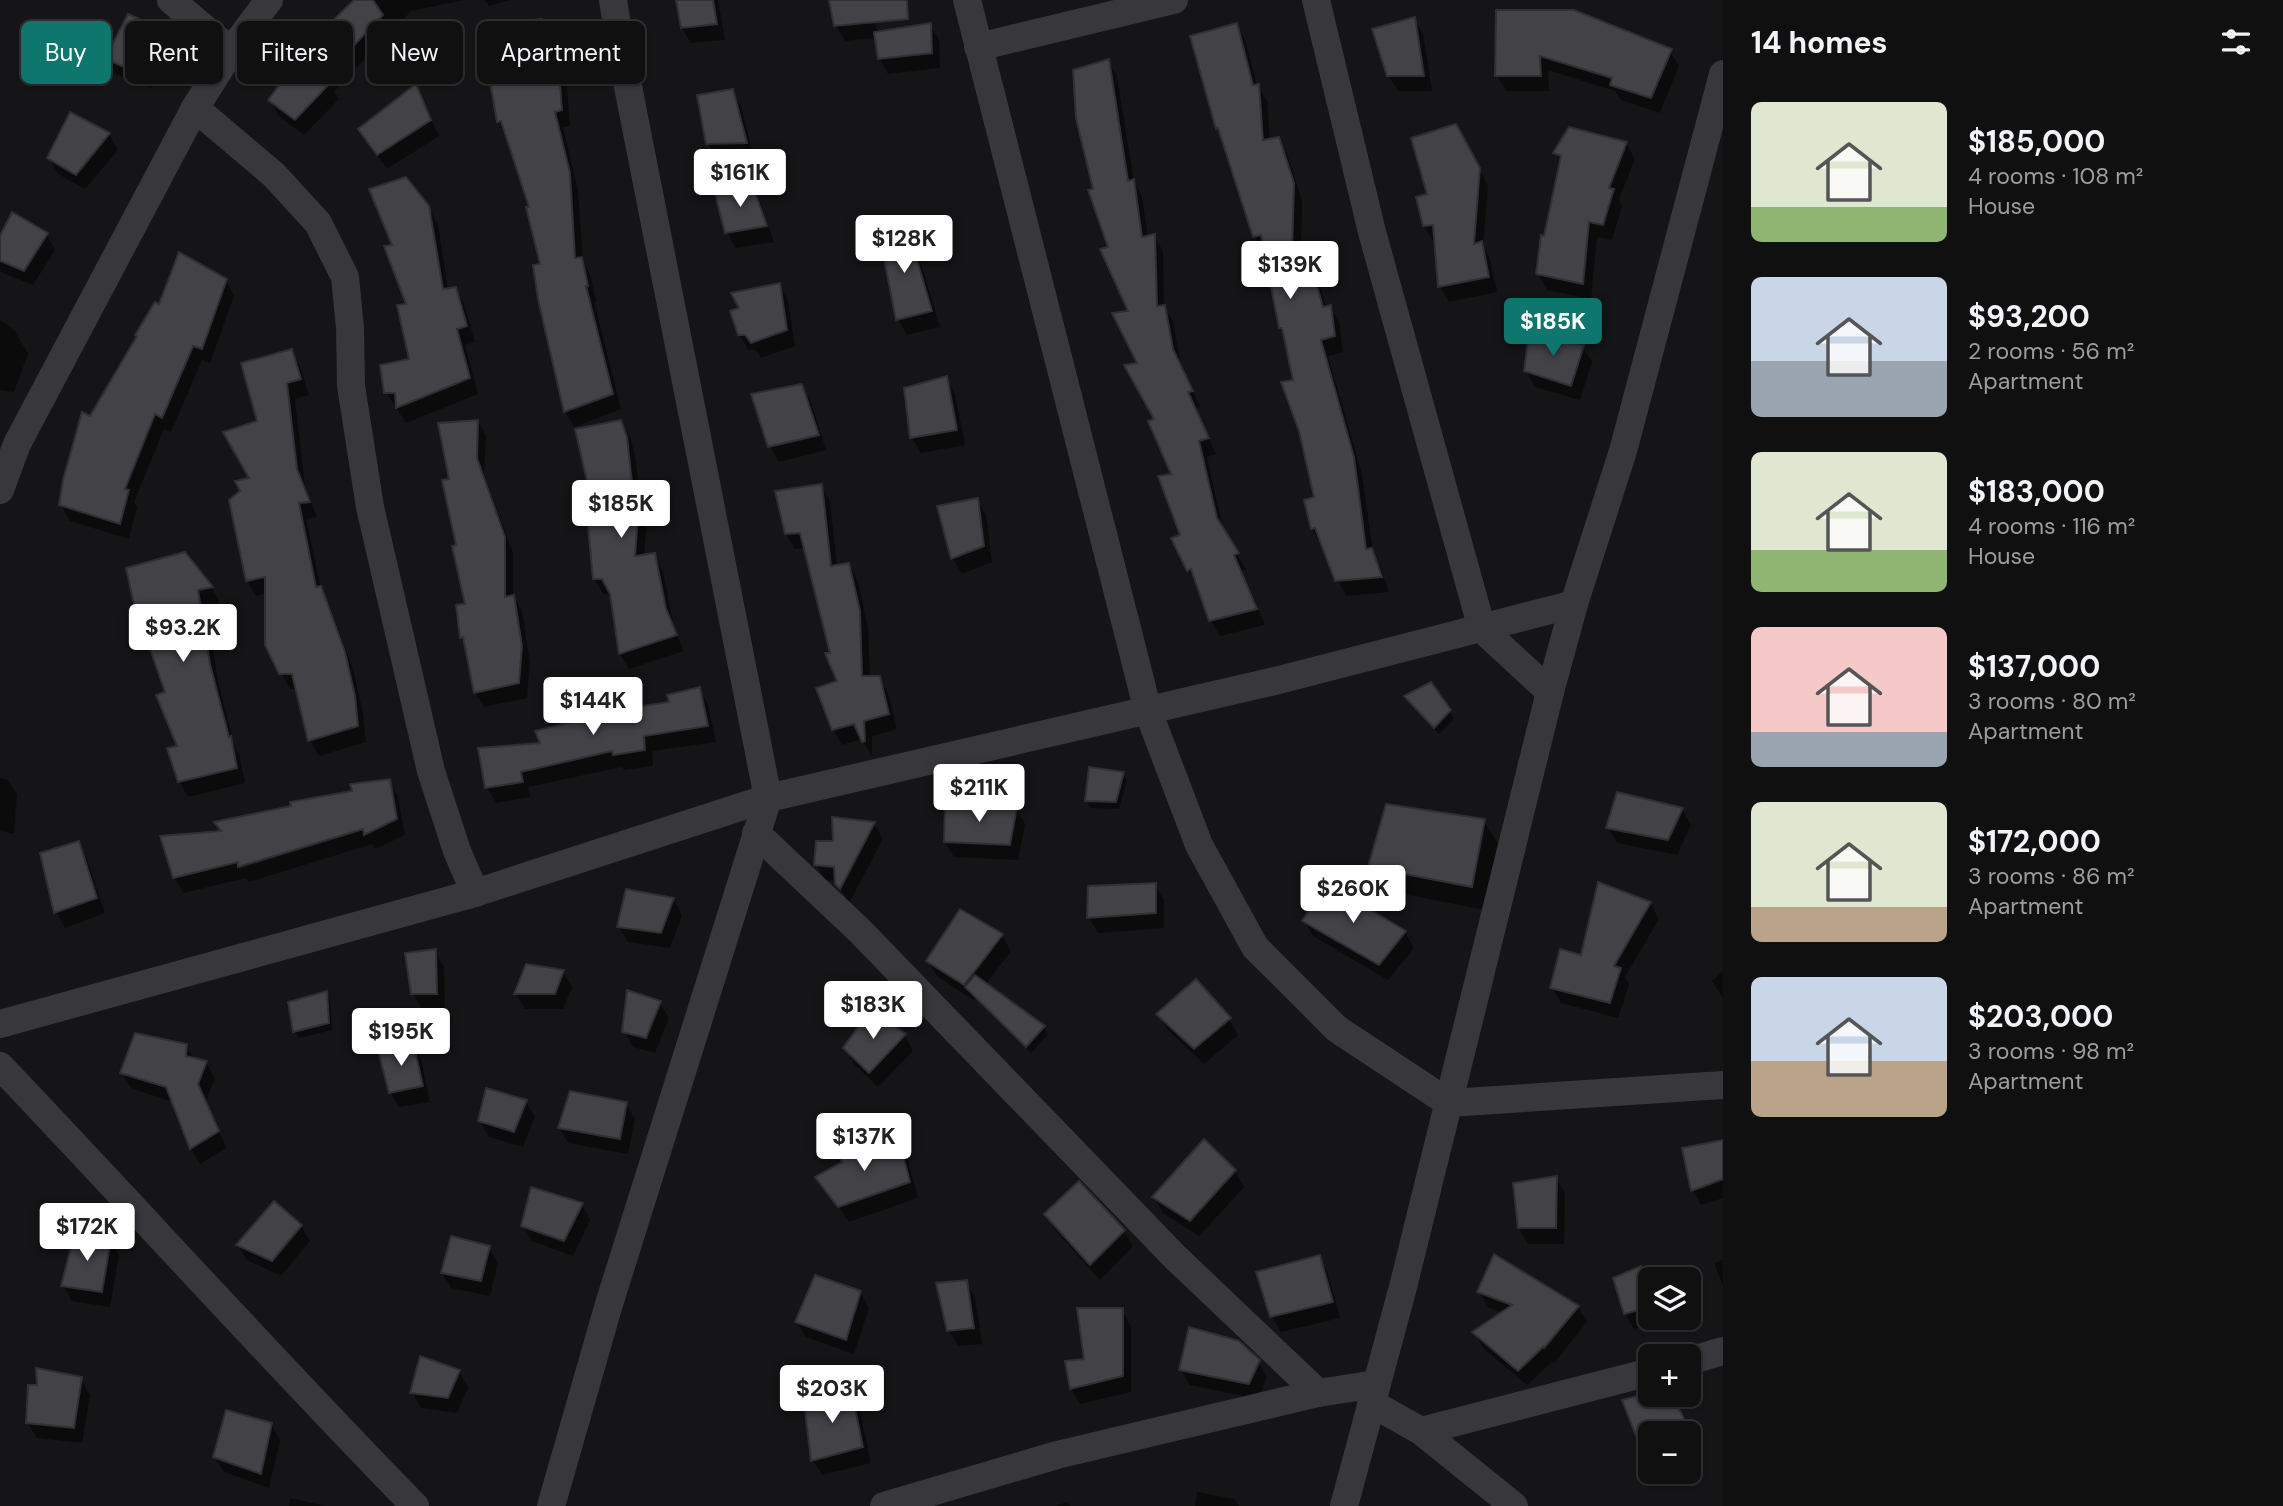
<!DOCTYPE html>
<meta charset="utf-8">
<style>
:root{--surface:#101011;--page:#1e1e1f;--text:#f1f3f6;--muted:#9c9d9f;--line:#303031;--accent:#0f766e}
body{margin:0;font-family:"DM Sans",sans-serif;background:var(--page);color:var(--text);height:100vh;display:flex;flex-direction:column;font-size:26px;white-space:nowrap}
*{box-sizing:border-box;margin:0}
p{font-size:23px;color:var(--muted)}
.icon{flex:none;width:38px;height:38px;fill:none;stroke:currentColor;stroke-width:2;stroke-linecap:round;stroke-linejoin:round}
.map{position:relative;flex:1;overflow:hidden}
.details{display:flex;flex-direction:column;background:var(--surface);width:560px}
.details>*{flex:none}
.top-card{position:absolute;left:21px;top:21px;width:665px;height:63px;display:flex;gap:14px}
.tools{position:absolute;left:1638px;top:1267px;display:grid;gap:14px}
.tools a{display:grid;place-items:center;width:63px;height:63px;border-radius:10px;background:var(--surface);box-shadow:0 2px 5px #0004,0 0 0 2px var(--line);font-size:35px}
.price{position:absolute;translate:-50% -60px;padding:0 16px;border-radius:7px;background:#fff;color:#222;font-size:23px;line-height:46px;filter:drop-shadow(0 2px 4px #0008)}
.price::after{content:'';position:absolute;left:50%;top:42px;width:21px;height:16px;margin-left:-10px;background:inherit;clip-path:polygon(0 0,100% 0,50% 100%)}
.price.current{background:var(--accent);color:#fff}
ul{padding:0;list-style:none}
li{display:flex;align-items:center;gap:21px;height:175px;padding:0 28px}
li span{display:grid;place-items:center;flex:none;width:196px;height:140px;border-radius:10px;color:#555}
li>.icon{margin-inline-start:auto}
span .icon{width:84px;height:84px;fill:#fffc;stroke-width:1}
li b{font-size:30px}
h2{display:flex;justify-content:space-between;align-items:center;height:84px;padding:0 28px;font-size:30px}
.chip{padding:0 24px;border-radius:10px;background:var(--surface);box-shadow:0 2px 5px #0004,0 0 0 2px var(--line);font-size:24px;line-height:63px}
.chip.current{background:var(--accent);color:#fff}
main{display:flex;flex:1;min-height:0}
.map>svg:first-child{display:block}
</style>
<main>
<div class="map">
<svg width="1723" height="1506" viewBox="0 0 1723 1506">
<rect width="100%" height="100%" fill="#151517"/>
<g fill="#0007" fill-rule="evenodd">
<polygon points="357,0 464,0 411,11 334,91 339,99 304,135 279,116 270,100"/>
<polygon points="485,0 510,0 489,6"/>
<polygon points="677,0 718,0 725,40 691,43 682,28"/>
<polygon points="831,0 865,0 879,33 930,25 939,40 940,68 888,74 879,58 876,38 845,41 836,25"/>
<polygon points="1498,12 1670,51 1679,66 1660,113 1621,100 1615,91 1548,70 1549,91 1506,91 1497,75"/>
<polygon points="129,17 167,33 176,49 151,88 116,74 107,58"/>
<polygon points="1414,19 1423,34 1432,91 1398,91 1388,75"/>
<polygon points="541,21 550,37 553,62 557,62 566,77 570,126 563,127 578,191 583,262 590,274 596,301 594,302 621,409 574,427 565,411 531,208 507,137 498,121"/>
<polygon points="1236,25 1245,40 1257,86 1267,101 1270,140 1278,139 1287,154 1302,200 1301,256 1307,255 1316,270 1326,308 1330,307 1339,322 1343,352 1328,356 1362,474 1373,553 1380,566 1389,592 1346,596 1312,528 1316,498 1286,337 1280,327 1266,251 1263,251 1254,236 1224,140 1217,129 1192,37"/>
<polygon points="1108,61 1117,76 1134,182 1142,197 1148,238 1154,236 1163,251 1164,307 1173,322 1181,367 1200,407 1195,408 1216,454 1207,457 1224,534 1246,569 1241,571 1265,625 1220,636 1211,621 1198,585 1189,570 1173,476 1139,364 1131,312 1095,190"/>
<polygon points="416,86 439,136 387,169 360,130"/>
<polygon points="732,91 741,106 754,158 717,159 708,144"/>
<polygon points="109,134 118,150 85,189 58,174 49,158"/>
<polygon points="1464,142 1488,185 1483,246 1490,259 1497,292 1449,302 1440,286 1436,241 1433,241 1424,226 1430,196"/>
<polygon points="1626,143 1635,159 1619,199 1622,206 1612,240 1597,237 1591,299 1547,290 1538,274 1561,163 1556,153"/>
<polygon points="750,183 759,199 774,242 736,248 727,232"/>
<polygon points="428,207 438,224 448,290 455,289 464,304 475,342 465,345 478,394 406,423 386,392 411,360 409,305 394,246"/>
<polygon points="907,231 916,247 940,327 907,335 898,319"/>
<polygon points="46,234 55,250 33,285 0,272 0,240"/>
<polygon points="225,280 234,296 210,363 202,360 171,432 164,429 134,502 137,507 129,539 70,521 61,505 91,418 160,307"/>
<polygon points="779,285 788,300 795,346 761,358 756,350 748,350 739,334"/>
<polygon points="0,320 15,331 28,354 14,392 0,390"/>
<polygon points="1583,347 1592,362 1580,400 1535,387 1526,371"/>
<polygon points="291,351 300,366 309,395 295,399 305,486 317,517 306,519 321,588 329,604 353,669 363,713 366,742 319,756 310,741 298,689 290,689 281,673 267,593 256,596 247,580 252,479 259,422"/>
<polygon points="946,378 955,394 965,445 921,453 912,438 906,389"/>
<polygon points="802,386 811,402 826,450 779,462 770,446"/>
<polygon points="478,421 486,436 484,474 513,553 513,595 522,611 530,662 527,698 484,707 475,693 466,645 461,637 467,605 458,546 451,480"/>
<polygon points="621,422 630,437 635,455 640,493 648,508 644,556 654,555 663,571 674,627 684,651 629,669 620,654 612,595 603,594 594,578 594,504"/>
<polygon points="821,486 830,501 837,567 849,565 858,581 868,628 870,678 879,678 888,693 897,729 872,736 872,757 862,739 842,745 833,729 839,682 805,548 795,549 786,534"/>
<polygon points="977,500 986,515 992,562 962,574 953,559 939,508"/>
<polygon points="184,554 212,588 220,603 206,606 218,681 235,748 239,754 245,783 188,797 179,781"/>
<polygon points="699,689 708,705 716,742 652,751 653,766 624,770 622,767 528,787 530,797 496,803 487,788 542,745 671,703"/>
<polygon points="1406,697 1449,711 1454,719 1439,734 1410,704"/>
<polygon points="1123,774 1127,781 1119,809 1091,808 1086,801"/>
<polygon points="0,778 7,779 17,795 14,834 0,831"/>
<path d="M389 781 398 796 405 835 375 849 372 844 249 882 246 878 183 893 174 877 223 833ZM370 825 371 828 239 869V866Z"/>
<polygon points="1016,809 1025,824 1018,860 954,857 945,842"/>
<polygon points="1682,809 1691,825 1677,855 1617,843 1608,827"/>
<polygon points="1484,821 1498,844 1485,910 1383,890 1370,867"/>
<polygon points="874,824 883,839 849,903 836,881 825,880 816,864 835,843"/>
<polygon points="78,843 87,859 105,913 65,928 56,912"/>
<polygon points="1155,884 1164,900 1164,928 1098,933 1089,918"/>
<polygon points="1328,887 1405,932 1414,948 1388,980 1313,936 1304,921"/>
<polygon points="673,899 682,915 670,948 628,942 619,927"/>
<polygon points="1650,903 1659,919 1625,977 1629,985 1618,1018 1561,1003 1552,988 1582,958"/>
<polygon points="961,911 1002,936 1011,951 985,985 1044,1027 1048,1034 1031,1053 975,998 973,1000 937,976 928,961"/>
<polygon points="435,951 444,967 445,1009 422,1009 413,993"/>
<polygon points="1723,971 1723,998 1712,981"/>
<polygon points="563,972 572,987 563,1009 525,1009 516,994"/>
<polygon points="326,993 330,1000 332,1030 299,1038 295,1031"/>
<polygon points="660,1003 669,1018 655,1053 633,1047 624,1031"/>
<polygon points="1158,1014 1229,1019 1238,1035 1204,1064 1167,1029"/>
<polygon points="904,1035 913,1051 878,1087 854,1064 845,1048"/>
<polygon points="412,1044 421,1059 430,1102 399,1107 390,1092"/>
<polygon points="186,1046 194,1059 206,1062 215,1078 206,1101 226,1148 200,1164 191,1148 173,1102 131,1088 122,1073"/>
<polygon points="526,1102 535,1117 523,1147 489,1137 480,1121"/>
<polygon points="626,1104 635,1119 628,1154 568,1143 559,1127"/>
<polygon points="1723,1142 1723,1177 1695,1187 1695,1191 1723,1181 1723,1198 1701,1205 1693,1190 1684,1149"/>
<polygon points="900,1145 908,1160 918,1198 849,1222 818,1177"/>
<polygon points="1235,1171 1244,1187 1199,1236 1163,1213 1154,1197"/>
<polygon points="1556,1178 1565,1193 1564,1244 1528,1244 1519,1228"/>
<polygon points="582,1205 590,1220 573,1256 532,1241 523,1226"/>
<polygon points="1046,1215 1124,1231 1133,1246 1100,1280 1055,1230"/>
<polygon points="301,1226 310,1241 281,1276 247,1260 238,1245"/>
<polygon points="110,1240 119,1256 110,1307 72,1301 63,1285"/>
<polygon points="489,1248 498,1263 490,1296 451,1288 442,1273"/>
<polygon points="1319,1257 1328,1273 1340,1318 1281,1332 1272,1316"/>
<polygon points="1723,1260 1723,1286 1714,1263"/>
<polygon points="1640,1268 1650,1287 1650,1318 1659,1318 1660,1322 1634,1329 1625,1314"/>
<polygon points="966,1282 975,1298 982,1344 958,1346 949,1330"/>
<polygon points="860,1292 869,1308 854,1354 806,1337 797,1322"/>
<polygon points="1479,1292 1578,1307 1587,1322 1554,1363 1552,1362 1527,1385 1483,1348 1475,1333 1503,1313 1488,1307"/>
<polygon points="1122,1310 1131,1326 1131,1392 1080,1404 1071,1388 1086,1360"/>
<polygon points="1258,1362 1267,1377 1258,1399 1190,1385 1181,1370"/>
<polygon points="459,1371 468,1387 457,1413 421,1408 412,1392"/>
<polygon points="81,1379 90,1395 82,1443 37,1438 27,1422"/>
<polygon points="850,1391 859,1406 871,1463 822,1475 813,1460"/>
<polygon points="1650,1394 1671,1395 1693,1439 1689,1440 1689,1433 1650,1433 1650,1450 1647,1451 1638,1435 1624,1401"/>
<polygon points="271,1424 280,1440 269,1488 224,1472 214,1456"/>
<polygon points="1197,1492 1235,1499 1239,1506 1195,1506"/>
<polygon points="290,1498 326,1506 289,1506"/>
<polygon points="1067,1502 1070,1506 1055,1506"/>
</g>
<g fill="#424247" stroke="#302f33" stroke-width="2">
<polygon points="354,0 373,0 383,15 323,78 331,82 295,120 268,100 315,38"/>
<polygon points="676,0 713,0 717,24 681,28"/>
<polygon points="829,0 907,0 908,19 834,26"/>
<polygon points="1496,10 1574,10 1672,49 1651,98 1610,85 1612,78 1540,56 1541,76 1495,76"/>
<polygon points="128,14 168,32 142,74 105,59"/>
<polygon points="1415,17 1424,76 1387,76 1372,29"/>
<polygon points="542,19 547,62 558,60 562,110 555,112 570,173 575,258 582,257 588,286 586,286 613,394 564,412 538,299 533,265 540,264 526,207 529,207 501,121 497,122 489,76 491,75 484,27"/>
<polygon points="931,23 932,53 878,59 874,32"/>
<polygon points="1237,23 1253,85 1259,84 1263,140 1279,137 1294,183 1292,256 1308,253 1323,307 1331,305 1335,336 1321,340 1354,457 1366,549 1372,548 1382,577 1335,581 1315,528 1311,529 1304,500 1314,497 1299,431 1281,382 1293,380 1282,328 1279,328 1261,235 1253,237 1218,128 1216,129 1190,36"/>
<polygon points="1109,59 1128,181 1134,179 1142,237 1155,234 1157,306 1165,305 1173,349 1193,391 1188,392 1209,438 1199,441 1217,518 1239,553 1234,555 1257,609 1209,621 1191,569 1187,571 1171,538 1180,535 1158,476 1171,474 1148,421 1154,419 1124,365 1137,363 1112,313 1128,311 1100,249 1108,247 1088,190 1093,189 1076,118 1073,70"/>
<polygon points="416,84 431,120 377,155 358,129"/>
<polygon points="733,89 747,143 706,144 697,95"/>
<polygon points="70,112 110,133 76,175 47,158"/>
<polygon points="1456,124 1480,168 1474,244 1482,241 1489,277 1438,287 1433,225 1423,226 1416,197 1427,194 1411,138"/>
<polygon points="1569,127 1627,142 1609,188 1614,189 1603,225 1589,222 1583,284 1536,274 1541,235 1544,236 1561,156 1553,153"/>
<polygon points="406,177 429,206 443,289 456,287 467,326 457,329 470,378 396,408 395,393 384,393 380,365 409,359 397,305 406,304 384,246 392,245 369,189"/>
<polygon points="751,181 767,226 725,233 715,193"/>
<polygon points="12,212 48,233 24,271 0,261 0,236"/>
<polygon points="908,229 932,311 896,320 879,233"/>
<polygon points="179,252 227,279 202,349 193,346 162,418 155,414 125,489 129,490 120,524 59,505 63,480 82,412 90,416 137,336 135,335 155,302 159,304"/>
<polygon points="780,283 787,330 751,343 745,335 738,335 730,311 739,308 731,293"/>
<polygon points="1529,332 1584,345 1571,386 1524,371"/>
<polygon points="292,349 301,379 287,383 297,469 310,502 299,503 316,587 321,586 345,652 355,696 358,726 308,741 292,674 279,674 265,645 265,577 246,581 229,500 240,491 235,481 249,478 223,432 257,421 241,363"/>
<polygon points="947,376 957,430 910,438 904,388"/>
<polygon points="802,384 819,435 768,447 751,394"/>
<polygon points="478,420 477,458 505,537 505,597 514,595 522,646 519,683 474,693 463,637 460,638 456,605 465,604 452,546 456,545 442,480 449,479 438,423"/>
<polygon points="621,420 627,437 633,492 640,490 635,556 655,553 666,609 677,635 619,654 610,594 602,579 593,579 586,504 592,503 575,429"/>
<polygon points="822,484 831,566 849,563 860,611 862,676 880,676 889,714 864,721 865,741 862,742 854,724 832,730 816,688 837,681 825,653 830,653 800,533 785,534 775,491"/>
<polygon points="978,498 984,546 951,559 937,506"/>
<polygon points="185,552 213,587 198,590 210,664 229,737 231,736 237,768 178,782 167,748 177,746 156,695 165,692 133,600 126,568"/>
<polygon points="1431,682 1451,710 1434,728 1404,696"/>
<polygon points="700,687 708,726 644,736 645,750 613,755 612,751 521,772 523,782 485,788 478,748 540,743 535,731 604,714 603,712 669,702 667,695"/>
<polygon points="1089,767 1124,772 1116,802 1085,801"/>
<polygon points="390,779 397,819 364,835 363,829 238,867 238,862 173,878 160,836 221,831 214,822 291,806 290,802 352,791 350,784"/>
<polygon points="1617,792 1683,808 1668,840 1606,828"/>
<polygon points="945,802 1017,807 1010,845 944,842"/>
<polygon points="1386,804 1485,819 1472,887 1368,867"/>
<polygon points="832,817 875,822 840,889 835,884 834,867 814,865 816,841 833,841"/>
<polygon points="79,841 97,898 54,913 40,853"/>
<polygon points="1598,882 1651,902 1614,966 1621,968 1610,1003 1550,988 1560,949 1581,955"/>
<polygon points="1156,883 1156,913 1087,918 1088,886"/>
<polygon points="1327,884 1406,931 1379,965 1302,921"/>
<polygon points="626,889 674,898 661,933 617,927"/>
<polygon points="960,909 1003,934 964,985 926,961"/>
<polygon points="436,949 437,994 411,994 405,953"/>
<polygon points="526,964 564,970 555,994 514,994"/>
<polygon points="975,975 1045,1026 1026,1047 965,987"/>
<polygon points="1196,979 1231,1018 1194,1049 1156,1014"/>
<polygon points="627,990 661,1001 646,1038 622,1032"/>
<polygon points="327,991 329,1023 293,1032 288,1002"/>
<polygon points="871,1009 906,1034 869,1073 843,1048"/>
<polygon points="135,1033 187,1044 186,1056 207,1061 198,1084 219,1131 190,1149 166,1087 120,1073"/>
<polygon points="413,1042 423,1086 389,1093 378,1050"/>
<polygon points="486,1088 527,1100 514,1132 478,1121"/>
<polygon points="570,1091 627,1102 620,1139 558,1128"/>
<polygon points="859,1138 871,1155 900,1143 910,1182 838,1207 815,1177 842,1162 836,1149"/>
<polygon points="1204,1139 1236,1170 1190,1221 1152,1197"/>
<polygon points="1723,1140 1723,1179 1691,1191 1682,1148"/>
<polygon points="1557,1176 1556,1228 1518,1228 1513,1183"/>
<polygon points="1079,1181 1125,1230 1090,1265 1044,1214"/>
<polygon points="531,1187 583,1203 564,1241 521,1226"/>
<polygon points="274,1201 302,1225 272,1261 236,1245"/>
<polygon points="75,1232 111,1239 102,1292 61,1286"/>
<polygon points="451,1236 490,1246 481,1281 441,1273"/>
<polygon points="1494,1254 1579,1306 1544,1348 1543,1347 1518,1371 1472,1332 1512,1305 1477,1292"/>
<polygon points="1320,1255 1333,1302 1270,1317 1256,1272"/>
<polygon points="1641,1266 1650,1299 1650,1307 1624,1314 1613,1278"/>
<polygon points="815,1275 861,1291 846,1340 795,1322"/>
<polygon points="967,1280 974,1328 947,1331 936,1283"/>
<polygon points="1077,1308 1123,1308 1123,1376 1070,1389 1065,1361 1084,1359"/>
<polygon points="1189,1327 1239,1341 1260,1360 1249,1384 1179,1370"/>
<polygon points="420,1356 460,1370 448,1398 410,1393"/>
<polygon points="36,1368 82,1377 74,1428 26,1423 28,1385 37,1385"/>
<polygon points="851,1389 863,1447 811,1461 804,1402"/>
<polygon points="1642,1395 1672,1395 1686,1423 1636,1436 1622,1400"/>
<polygon points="226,1410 272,1423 261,1474 213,1457"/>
</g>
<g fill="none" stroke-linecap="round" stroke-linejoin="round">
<g stroke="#37373c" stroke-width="28">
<polyline points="171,0 231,51"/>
<polyline points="967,0 1148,711 1199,845 1255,947 1337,1029 1449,1103 1723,1085"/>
<polyline points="1316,0 1372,232 1482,629 1550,692"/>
<polyline points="978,47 1174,0"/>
<polyline points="195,108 274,175 318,223 345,277 350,328 351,386 370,507 431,771 457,851 475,893"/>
<polyline points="0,490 17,444 195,108 231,51 269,0"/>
<polyline points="756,833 860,931 1175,1257 1318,1393"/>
<polyline points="0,1024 475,893 768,798 1279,680 1574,604"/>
<path d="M0 1066C139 1212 274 1362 415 1506"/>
<polyline points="1689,1361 1723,1351"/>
<polyline points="1371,1403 1421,1431 1650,1372"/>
<polyline points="1421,1431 1514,1506"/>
<polyline points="551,1506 609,1304 768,798 621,51 613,0"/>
<polyline points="884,1506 1057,1455 1318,1393 1376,1384"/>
<polyline points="1344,1506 1403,1287 1550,692 1574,604 1623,451 1723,74"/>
</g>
</g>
</svg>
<div class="tools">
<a><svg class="icon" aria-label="layers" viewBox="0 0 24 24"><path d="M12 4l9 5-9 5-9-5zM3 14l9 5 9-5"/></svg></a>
<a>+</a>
<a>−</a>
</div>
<b class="price" style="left:740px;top:209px">$161K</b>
<b class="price" style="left:904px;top:275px">$128K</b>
<b class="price" style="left:1290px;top:301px">$139K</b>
<b class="price current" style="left:1553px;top:358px">$185K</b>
<b class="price" style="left:621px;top:540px">$185K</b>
<b class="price" style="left:183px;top:664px">$93.2K</b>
<b class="price" style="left:593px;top:737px">$144K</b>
<b class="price" style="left:979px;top:824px">$211K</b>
<b class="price" style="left:1353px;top:925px">$260K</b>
<b class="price" style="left:873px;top:1041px">$183K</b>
<b class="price" style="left:401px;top:1068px">$195K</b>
<b class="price" style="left:864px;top:1173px">$137K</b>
<b class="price" style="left:87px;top:1263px">$172K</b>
<b class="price" style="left:832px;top:1425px">$203K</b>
<div class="top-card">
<a class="chip current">Buy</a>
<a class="chip">Rent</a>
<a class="chip">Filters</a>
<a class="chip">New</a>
<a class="chip">Apartment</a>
</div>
</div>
<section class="details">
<h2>14 homes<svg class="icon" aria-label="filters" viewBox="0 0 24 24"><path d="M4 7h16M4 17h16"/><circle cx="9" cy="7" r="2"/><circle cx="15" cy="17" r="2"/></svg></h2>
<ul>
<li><span style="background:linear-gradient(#dfe7d0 75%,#8fb573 0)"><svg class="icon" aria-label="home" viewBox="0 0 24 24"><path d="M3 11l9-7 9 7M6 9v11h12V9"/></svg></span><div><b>$185,000</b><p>4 rooms · 108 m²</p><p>House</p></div></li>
<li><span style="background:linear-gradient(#c9d6e8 60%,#9aa5b1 0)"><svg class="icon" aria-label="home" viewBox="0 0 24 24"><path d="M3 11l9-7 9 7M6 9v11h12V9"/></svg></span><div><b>$93,200</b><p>2 rooms · 56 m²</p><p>Apartment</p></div></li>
<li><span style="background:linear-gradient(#dfe7d0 70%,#8fb573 0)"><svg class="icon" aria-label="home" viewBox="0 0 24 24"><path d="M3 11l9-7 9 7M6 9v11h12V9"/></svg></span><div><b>$183,000</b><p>4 rooms · 116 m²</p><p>House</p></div></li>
<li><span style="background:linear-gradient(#f6c9c9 75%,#9aa5b1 0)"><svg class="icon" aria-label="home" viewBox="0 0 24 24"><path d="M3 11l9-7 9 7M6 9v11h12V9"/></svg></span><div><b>$137,000</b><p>3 rooms · 80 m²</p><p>Apartment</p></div></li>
<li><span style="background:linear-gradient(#dfe7d0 75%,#b9a48a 0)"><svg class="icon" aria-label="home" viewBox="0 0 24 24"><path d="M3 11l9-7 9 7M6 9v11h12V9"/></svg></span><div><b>$172,000</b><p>3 rooms · 86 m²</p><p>Apartment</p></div></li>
<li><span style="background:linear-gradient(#c9d6e8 60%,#b9a48a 0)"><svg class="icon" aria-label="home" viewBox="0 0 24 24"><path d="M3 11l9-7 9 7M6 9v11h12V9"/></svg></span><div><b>$203,000</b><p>3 rooms · 98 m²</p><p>Apartment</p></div></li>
</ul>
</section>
</main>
